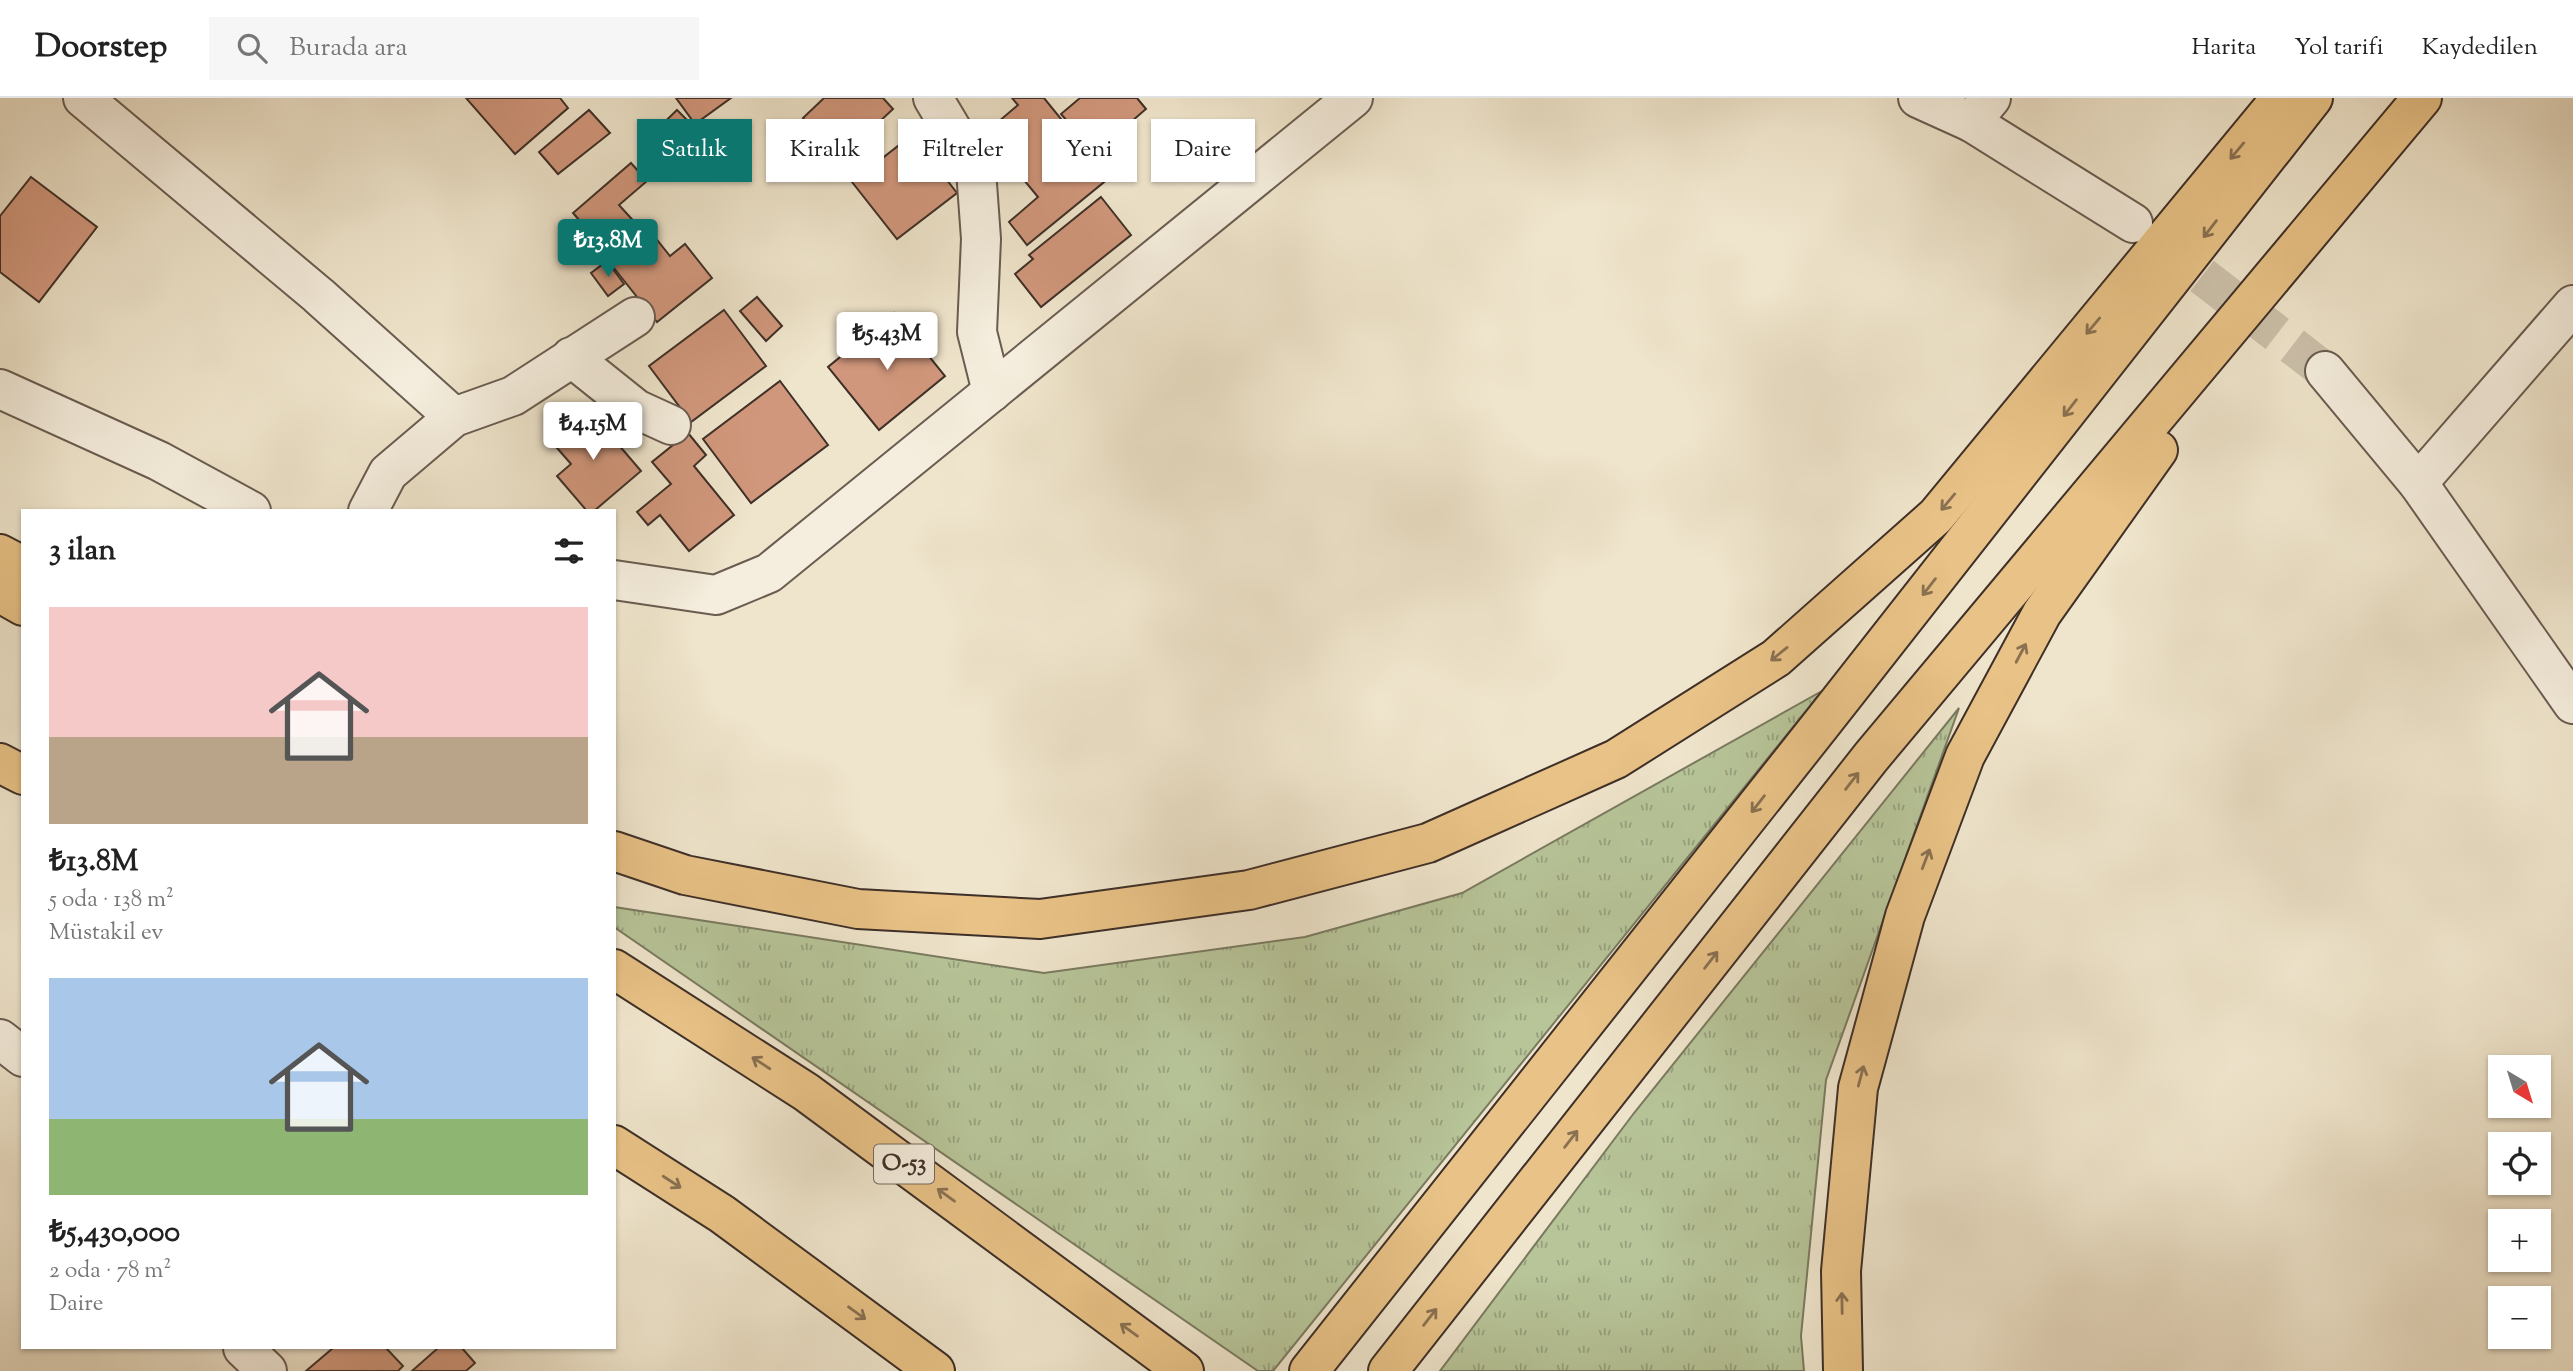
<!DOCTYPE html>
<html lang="tr">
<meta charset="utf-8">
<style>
:root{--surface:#fff;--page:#f6f6f6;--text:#222;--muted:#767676;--line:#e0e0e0;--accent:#0f766e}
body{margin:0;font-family:"Sorts Mill Goudy",serif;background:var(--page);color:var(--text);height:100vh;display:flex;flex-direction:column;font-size:26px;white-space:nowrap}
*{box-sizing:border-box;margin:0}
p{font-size:23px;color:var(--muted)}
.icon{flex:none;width:38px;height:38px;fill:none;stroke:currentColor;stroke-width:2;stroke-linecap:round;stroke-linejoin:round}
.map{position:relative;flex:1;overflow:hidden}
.panel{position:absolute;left:21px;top:411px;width:595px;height:840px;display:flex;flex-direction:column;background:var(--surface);border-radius:0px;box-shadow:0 2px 5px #0004}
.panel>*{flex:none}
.banner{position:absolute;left:637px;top:21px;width:665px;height:63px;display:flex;gap:14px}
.needle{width:46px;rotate:142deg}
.fabs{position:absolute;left:2488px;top:957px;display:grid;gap:14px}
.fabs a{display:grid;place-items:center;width:63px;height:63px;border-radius:0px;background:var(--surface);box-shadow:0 2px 5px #0004;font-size:35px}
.price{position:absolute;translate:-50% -60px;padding:0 16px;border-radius:7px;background:#fff;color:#222;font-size:23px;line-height:46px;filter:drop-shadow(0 2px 4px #0008)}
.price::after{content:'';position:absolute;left:50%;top:42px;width:21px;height:16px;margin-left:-10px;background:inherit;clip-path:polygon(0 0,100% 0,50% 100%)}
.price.active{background:var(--accent);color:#fff}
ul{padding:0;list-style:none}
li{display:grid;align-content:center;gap:14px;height:371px;padding:0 28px}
li span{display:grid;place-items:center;height:217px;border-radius:0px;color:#555}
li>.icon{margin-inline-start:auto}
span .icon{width:126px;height:126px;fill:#fffc;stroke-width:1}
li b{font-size:30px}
h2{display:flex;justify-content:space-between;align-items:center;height:84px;padding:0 28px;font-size:30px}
.chip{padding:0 24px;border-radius:0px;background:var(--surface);box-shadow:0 2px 5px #0004;font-size:24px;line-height:63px}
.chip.active{background:var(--accent);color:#fff}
header{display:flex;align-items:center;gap:42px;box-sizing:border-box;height:98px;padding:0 35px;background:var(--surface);border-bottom:2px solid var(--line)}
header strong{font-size:33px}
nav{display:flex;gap:38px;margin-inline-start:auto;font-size:24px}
.search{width:490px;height:63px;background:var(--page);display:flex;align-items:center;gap:18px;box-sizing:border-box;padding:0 24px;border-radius:0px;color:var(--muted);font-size:26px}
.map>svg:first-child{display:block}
</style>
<header>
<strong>Doorstep</strong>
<div class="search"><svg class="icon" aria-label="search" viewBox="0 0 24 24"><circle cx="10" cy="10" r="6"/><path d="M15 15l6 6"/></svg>Burada ara</div>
<nav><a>Harita</a><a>Yol tarifi</a><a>Kaydedilen</a></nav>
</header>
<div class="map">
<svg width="2573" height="1273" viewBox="0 0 2573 1273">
<defs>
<pattern id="grass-tufts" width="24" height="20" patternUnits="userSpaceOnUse" patternTransform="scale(1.75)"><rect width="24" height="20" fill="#b7c599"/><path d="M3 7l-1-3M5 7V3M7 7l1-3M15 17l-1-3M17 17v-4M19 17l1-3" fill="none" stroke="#96a07d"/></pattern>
</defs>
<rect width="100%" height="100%" fill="#efe5cc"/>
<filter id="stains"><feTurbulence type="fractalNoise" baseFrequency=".00286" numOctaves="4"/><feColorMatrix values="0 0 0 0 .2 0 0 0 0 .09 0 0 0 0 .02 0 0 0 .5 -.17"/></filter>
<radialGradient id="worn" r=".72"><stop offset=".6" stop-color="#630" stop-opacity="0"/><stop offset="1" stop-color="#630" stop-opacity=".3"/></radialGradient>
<g fill="url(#grass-tufts)" stroke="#7a7a60" stroke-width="2">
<polygon points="1822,593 1273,1273 1258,1273 614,829 614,809 1044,875 1305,839 1462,795"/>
<polygon points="1959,610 1826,982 1801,1238 1804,1273 1440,1273 1634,1015"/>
</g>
<g fill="#d1977c" stroke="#3e2f28" stroke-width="2">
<polygon points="466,0 560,0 568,10 515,56"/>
<polygon points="676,0 731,0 695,26"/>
<polygon points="824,0 883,0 893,11 841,60 803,20"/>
<polygon points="1012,0 1044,0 1109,80 1027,147 1009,124 1038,99 985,35 1018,7"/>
<polygon points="1080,0 1137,0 1146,11 1095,55 1061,16"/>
<polygon points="589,12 610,35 558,76 539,54"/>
<polygon points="677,12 695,30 664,60 647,41"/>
<polygon points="912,37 957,95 897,141 852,84"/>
<polygon points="631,65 647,83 619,107 639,129 609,156 573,115"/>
<polygon points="31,79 97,129 39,204 0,174 0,118"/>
<polygon points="1101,99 1131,137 1041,209 1015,176 1033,161 1029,157"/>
<polygon points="646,128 670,158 685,146 712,180 657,224 606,160"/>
<polygon points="607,163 624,186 608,198 591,175"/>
<polygon points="757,199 782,228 766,243 740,213"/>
<polygon points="724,212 766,268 691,324 649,268"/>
<polygon points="894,215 945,278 879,332 828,269"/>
<polygon points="780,283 828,347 751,405 703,341"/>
<polygon points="588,311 641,373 594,413 587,413 557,378 571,366 551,343"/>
<polygon points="688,335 706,357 694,368 734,417 689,453 660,417 648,427 637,414 671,386 652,364"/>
<polygon points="333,1250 386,1250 403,1268 398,1273 306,1273"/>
<polygon points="438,1250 462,1250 475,1265 466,1273 412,1273"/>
</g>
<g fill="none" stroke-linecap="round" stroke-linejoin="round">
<polyline stroke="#ccc1ab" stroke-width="38" stroke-dasharray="38 19" stroke-linecap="butt" points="2157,143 2325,273"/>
<defs>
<g id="minor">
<polyline points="83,0 318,197 454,319"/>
<polyline points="933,0 976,72 981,141 977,234 992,294"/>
<polyline points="1971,24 1991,0"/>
<polyline points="571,259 636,311 671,327"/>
<polyline points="0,291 159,363 251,413"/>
<polyline points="2418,385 2573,207"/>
<polyline points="368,413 388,375 454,319 513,298 635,219"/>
<polyline points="614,482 716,497 769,475 1353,0"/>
<polyline points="0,941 23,959"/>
<polyline points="243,1250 267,1273"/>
</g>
<g id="tertiary">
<polyline points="1918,0 1971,24 2133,125"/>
<polyline points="2325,273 2418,385 2573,606"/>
</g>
<g id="motorway">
<polyline points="0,456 23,468"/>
<polyline points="0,495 23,508"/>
<polyline points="0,665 23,677"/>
<polyline points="614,753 685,777 858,811 1040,821 1249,792 1428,745 1616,661 1776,560 1936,418 2281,0"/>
<polyline points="614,871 806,994 1184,1273"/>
<polyline points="614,1047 722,1116 935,1273"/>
<polyline points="1309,1273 1823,624 2313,0"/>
<polyline points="1388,1273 1871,659 2422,0"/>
<polyline points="1843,1273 1841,1173 1858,990 1905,818 1965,658 2042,515 2158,352"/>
</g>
</defs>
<use href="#minor" stroke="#6a5c51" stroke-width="42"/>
<use href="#tertiary" stroke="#6a5c51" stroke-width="42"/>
<use href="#motorway" stroke="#3e2f28" stroke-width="42"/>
<use href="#minor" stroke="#f5eede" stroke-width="38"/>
<use href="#tertiary" stroke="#f5eede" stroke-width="38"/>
<use href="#motorway" stroke="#e8c286" stroke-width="38"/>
</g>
<defs><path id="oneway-shaft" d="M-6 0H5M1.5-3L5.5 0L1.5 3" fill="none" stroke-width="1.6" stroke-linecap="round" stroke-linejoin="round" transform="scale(1.75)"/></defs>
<g stroke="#8a7152">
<use href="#oneway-shaft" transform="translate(2237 53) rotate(130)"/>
<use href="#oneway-shaft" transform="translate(2210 131) rotate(128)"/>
<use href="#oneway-shaft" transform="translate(2093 228) rotate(130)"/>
<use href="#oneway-shaft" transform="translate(2070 310) rotate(128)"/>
<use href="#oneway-shaft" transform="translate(1948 404) rotate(130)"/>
<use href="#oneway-shaft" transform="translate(1929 489) rotate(128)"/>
<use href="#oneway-shaft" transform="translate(2021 555) rotate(-62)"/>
<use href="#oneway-shaft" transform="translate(1779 556) rotate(141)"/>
<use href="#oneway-shaft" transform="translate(1852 683) rotate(-52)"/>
<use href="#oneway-shaft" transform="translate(1758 706) rotate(128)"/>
<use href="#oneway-shaft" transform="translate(1926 761) rotate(-69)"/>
<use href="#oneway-shaft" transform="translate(1711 862) rotate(-52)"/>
<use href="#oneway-shaft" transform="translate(761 965) rotate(-147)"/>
<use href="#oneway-shaft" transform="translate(1861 978) rotate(-75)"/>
<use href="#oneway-shaft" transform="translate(1571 1041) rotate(-52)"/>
<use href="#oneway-shaft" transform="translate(672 1084) rotate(33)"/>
<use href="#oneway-shaft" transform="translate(946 1097) rotate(-144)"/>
<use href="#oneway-shaft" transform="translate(1842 1205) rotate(-91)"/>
<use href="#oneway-shaft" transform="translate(857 1215) rotate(36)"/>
<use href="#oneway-shaft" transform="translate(1430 1219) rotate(-52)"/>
<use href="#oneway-shaft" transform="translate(1129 1232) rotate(-144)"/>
</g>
<g text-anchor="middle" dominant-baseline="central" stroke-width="6" stroke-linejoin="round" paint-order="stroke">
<rect fill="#f5eede" stroke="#75685f" stroke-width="2" x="874" y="1046.5" width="60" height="39" rx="5"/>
<g font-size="23" font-weight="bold" fill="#3e2f28">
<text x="904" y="1066">O-53</text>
</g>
</g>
<rect width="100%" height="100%" filter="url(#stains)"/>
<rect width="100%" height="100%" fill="url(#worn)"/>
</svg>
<div class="fabs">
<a><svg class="needle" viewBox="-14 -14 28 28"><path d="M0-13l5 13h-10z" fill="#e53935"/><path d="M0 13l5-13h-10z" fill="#767676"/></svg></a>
<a><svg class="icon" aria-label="locate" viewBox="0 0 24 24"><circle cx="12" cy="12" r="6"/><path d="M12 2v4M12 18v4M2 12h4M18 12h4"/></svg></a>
<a>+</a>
<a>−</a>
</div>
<b class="price active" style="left:608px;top:181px">₺13.8M</b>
<b class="price" style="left:887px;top:274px">₺5.43M</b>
<b class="price" style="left:593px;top:364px">₺4.15M</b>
<div class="banner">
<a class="chip active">Satılık</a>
<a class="chip">Kiralık</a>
<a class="chip">Filtreler</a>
<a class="chip">Yeni</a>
<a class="chip">Daire</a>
</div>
<section class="panel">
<h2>3 ilan<svg class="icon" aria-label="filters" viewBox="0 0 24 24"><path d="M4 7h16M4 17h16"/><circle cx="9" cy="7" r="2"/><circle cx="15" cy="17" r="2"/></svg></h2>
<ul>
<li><span style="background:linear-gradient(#f6c9c9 60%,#b9a48a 0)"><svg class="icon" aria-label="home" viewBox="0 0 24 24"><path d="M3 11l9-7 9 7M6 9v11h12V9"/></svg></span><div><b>₺13.8M</b><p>5 oda · 138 m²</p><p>Müstakil ev</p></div></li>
<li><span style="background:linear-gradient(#a9c7e8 65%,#8fb573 0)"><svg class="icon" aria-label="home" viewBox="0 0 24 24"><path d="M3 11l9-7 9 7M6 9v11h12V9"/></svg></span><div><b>₺5,430,000</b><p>2 oda · 78 m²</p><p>Daire</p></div></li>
</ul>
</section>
</div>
